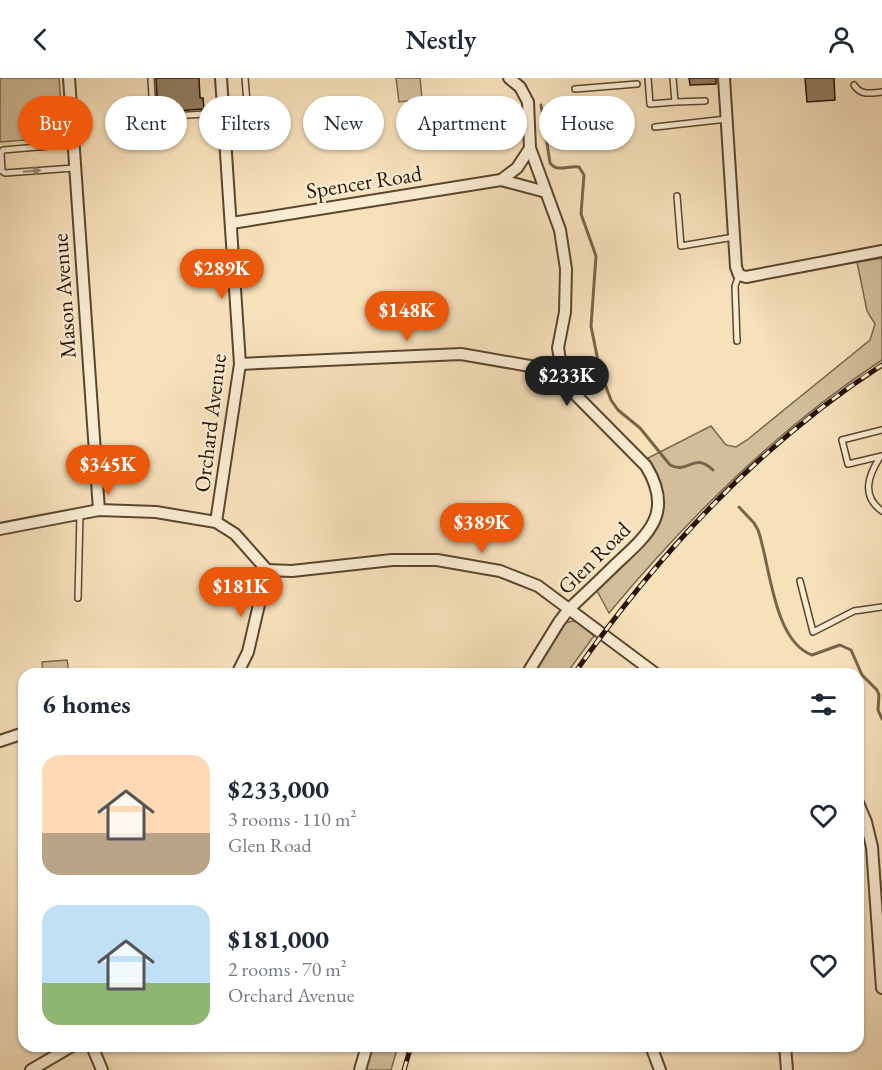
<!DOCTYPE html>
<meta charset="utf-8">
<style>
:root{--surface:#fff;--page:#f2f2f3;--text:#1f2937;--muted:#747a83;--accent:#ea580c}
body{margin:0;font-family:"EB Garamond",serif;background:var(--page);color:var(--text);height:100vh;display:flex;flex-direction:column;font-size:22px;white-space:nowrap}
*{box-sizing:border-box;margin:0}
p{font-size:20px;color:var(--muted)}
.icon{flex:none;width:33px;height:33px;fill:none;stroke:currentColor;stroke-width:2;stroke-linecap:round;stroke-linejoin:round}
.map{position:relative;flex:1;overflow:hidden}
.details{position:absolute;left:18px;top:590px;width:846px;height:384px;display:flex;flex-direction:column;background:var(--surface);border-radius:18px;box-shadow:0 2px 4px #0004}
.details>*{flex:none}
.banner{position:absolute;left:18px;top:18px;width:846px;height:54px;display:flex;gap:12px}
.price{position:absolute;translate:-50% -51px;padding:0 14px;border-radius:21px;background:var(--accent);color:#fff;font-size:20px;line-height:39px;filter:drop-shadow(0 2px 3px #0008)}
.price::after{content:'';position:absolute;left:50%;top:36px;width:18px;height:14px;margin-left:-9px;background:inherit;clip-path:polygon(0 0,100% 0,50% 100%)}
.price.on{background:#222;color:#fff}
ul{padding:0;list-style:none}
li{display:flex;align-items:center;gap:18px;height:150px;padding:0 24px}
li span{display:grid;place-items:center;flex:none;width:168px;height:120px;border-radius:18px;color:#555}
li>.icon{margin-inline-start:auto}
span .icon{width:72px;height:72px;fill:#fffc;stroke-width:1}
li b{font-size:26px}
h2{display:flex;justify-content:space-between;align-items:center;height:72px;padding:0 24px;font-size:26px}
.pill{padding:0 21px;border-radius:27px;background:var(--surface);box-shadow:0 2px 4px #0004;font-size:21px;line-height:54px}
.pill.on{background:var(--accent);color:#fff}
header{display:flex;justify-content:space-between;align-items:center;height:78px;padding:0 24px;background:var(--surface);font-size:27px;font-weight:600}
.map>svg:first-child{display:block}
</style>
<header><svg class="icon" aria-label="back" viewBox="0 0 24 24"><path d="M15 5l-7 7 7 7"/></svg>Nestly<svg class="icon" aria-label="person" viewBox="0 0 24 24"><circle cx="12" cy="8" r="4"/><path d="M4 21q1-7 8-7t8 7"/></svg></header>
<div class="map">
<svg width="882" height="992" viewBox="0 0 882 992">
<rect width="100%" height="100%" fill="#f7e1bb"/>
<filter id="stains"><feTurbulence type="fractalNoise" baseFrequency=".00333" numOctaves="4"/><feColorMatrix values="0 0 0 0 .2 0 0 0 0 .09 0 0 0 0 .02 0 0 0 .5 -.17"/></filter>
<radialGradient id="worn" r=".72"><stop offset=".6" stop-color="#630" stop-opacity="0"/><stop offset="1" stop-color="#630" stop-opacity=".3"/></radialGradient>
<g fill="#d3be9b" stroke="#7c684e" stroke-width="1.5">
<polygon points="0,0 59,0 63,59 0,64"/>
<polygon points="396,0 420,0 422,21 399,24"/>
<path d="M882 180V282C778 350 688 440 609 535L597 513C635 475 690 438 648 380L711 348 726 367 736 369 747 362 870 262 875 246 867 233 857 184Z"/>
<polygon points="573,543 577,544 594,558 567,595 531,596 547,568 565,545"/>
<polygon points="67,582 69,595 43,595 42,584"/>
<polygon points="372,968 398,968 391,992 364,992"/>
</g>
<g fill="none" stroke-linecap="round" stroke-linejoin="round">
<g stroke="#78644a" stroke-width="3">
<path d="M541 27 550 85C558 95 568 87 579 89L584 97 581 136 596 178 591 248 600 293 611 322 618 332 640 350 670 387C689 397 693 373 713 392"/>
<path d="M739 429 754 445 758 452C770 485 773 563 812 577L840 567 851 572 862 597 877 612 879 617 878 632 882 641"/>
</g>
</g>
<g fill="#927e61" stroke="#251200" stroke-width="1.5">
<polygon points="156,0 199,0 200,20 203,20 204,31 158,34"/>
<polygon points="689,0 716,0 716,6 690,7"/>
<polygon points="805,0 834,0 835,22 807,24"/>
</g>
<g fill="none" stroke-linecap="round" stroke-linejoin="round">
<defs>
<g id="lane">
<polyline points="151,0 153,36 155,39 223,35"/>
<polyline points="648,0 650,26 675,24"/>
<polyline points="673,0 675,24 705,23"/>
<path d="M854 7C861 18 871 15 882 14"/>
<polyline points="575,11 637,6"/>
<polyline points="223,42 241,41 248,36 245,0"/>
<polyline points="655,49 727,41"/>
<polyline points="73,66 3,72 1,75 2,93 5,95 74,90"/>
<polyline points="677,118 681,168 734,159"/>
<polyline points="737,263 735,208 739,197"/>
<polyline points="882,352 842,362 848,386 882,378"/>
<path d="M880 379C868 398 861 418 882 433"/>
<polyline points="800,503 813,554 854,533 882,529"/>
<polyline points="78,520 80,436"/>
</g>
<g id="street">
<polyline points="69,0 99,432"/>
<path d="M509 0 520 9 528 24 530 70 560 152 566 191 565 234 558 270 564 305 646 388C674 434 650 455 616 486 601 501 585 516 569 531L559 544 527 596"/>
<polyline points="724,0 736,189 739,197 746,199 882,173"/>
<polyline points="501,102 517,90 530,70"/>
<polyline points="232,145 501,102 546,114"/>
<polyline points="240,286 461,276 530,288 564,305"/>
<polyline points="216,444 240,286 221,0"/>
<polyline points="0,451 99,432 156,434 216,444 235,456 267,492"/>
<polyline points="267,492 292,493 392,482 437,482 500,493 538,508 656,596"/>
<polyline points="237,596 248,574 267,492"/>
<polyline points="0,663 24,655"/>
<polyline points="858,725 866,744 872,769 882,910"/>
<polyline points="92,968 102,992"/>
<polyline points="651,968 660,992"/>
<polyline points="785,968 787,992"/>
<polyline points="31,992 72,968"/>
<polyline points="360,992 367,968"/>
</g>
</defs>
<use href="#lane" stroke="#5a462f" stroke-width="8"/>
<use href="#street" stroke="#5a462f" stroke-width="14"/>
<use href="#lane" stroke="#faecd3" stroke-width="5"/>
<use href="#street" stroke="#faecd3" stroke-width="10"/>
<defs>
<g id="rail">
<path d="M574 596C657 477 760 366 882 287"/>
<polyline points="404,992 411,968"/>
</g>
</defs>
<use href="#rail" stroke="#251200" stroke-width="5"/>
<use href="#rail" stroke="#faecd3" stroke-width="3" stroke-dasharray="9" stroke-linecap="butt"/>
</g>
<defs><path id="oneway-solid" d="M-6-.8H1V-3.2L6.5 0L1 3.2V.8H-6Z" transform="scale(1.5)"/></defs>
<use fill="#9a8a74" href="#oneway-solid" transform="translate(32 93) rotate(-4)"/>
<g text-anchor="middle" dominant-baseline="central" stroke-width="4.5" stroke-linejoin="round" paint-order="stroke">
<g font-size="22" fill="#251200" stroke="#faecd3">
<text transform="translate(364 104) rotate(-9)">Spencer Road</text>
<text transform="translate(64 218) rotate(-94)">Mason Avenue</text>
<text transform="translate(210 345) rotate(-83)">Orchard Avenue</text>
<text transform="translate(594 480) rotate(-45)">Glen Road</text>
</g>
</g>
<rect width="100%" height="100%" filter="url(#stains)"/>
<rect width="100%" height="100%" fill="url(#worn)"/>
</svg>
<b class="price" style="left:222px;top:222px">$289K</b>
<b class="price" style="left:407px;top:264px">$148K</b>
<b class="price on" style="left:567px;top:329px">$233K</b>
<b class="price" style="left:108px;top:418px">$345K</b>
<b class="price" style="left:482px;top:476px">$389K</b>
<b class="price" style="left:241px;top:540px">$181K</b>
<div class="banner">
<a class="pill on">Buy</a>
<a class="pill">Rent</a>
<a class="pill">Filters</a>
<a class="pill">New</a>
<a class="pill">Apartment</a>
<a class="pill">House</a>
</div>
<section class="details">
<h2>6 homes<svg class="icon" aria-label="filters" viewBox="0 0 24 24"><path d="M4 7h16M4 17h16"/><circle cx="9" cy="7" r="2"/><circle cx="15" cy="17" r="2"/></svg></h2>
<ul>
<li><span style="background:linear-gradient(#ffd9b3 65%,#b9a48a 0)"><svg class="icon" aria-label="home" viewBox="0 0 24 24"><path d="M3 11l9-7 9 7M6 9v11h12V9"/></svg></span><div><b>$233,000</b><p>3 rooms · 110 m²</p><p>Glen Road</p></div><svg class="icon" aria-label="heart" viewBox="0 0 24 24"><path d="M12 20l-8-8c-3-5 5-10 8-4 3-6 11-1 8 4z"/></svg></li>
<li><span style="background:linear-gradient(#bfe0f5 65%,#8fb573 0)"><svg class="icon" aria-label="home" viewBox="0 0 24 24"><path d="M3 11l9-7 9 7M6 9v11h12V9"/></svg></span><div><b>$181,000</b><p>2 rooms · 70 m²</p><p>Orchard Avenue</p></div><svg class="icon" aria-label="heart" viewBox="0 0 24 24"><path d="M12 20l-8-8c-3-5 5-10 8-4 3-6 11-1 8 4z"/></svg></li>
</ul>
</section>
</div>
